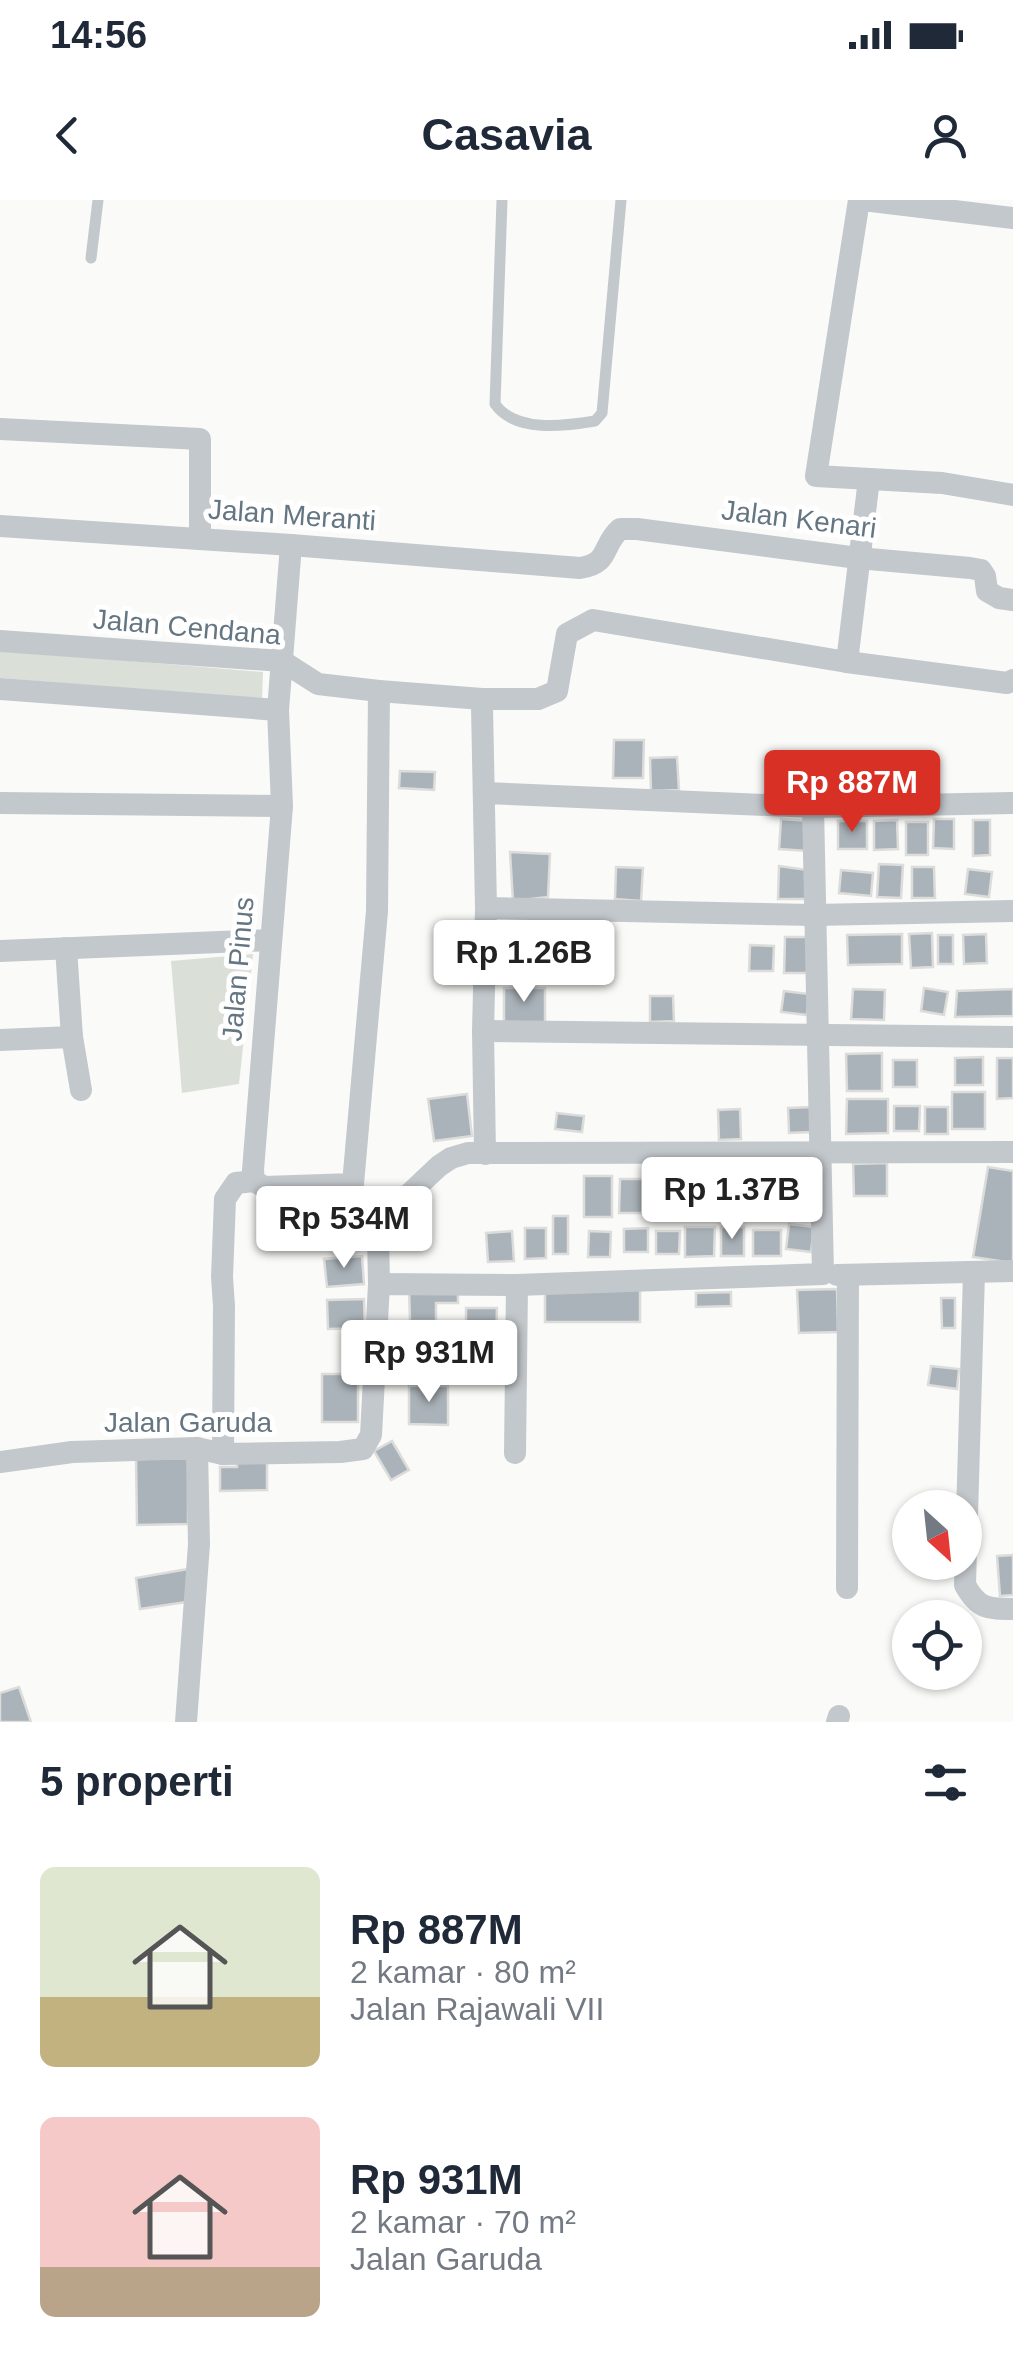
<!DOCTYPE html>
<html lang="id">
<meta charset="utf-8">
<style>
:root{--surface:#fff;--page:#f6f6f7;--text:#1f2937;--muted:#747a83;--accent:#d93025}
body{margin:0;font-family:Helvetica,sans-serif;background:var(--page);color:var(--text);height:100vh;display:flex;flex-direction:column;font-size:38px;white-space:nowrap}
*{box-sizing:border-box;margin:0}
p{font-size:32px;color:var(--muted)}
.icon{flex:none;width:55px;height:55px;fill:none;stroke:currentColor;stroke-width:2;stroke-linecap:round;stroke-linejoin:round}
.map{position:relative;height:1522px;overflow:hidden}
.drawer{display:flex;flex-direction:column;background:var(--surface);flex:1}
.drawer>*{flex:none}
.needle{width:65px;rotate:153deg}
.fabs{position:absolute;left:892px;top:1290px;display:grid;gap:20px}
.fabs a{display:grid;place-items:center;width:90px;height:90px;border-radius:50%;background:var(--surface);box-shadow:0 2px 8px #0004;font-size:50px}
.price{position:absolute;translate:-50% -85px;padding:0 22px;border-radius:10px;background:#fff;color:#222;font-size:32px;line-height:65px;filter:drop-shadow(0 2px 5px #0008)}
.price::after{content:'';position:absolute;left:50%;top:60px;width:30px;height:22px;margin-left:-15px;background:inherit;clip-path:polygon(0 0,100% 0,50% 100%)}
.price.selected{background:var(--accent);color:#fff}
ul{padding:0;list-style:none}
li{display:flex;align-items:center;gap:30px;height:250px;padding:0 40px}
li span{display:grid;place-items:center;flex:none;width:280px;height:200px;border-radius:15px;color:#555}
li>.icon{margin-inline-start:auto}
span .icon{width:120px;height:120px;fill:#fffc;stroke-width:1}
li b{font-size:42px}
h2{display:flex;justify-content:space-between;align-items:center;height:120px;padding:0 40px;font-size:42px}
.status{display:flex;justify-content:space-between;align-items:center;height:70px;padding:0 50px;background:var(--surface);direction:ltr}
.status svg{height:28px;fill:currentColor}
header{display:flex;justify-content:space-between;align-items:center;height:130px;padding:0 40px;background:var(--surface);font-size:45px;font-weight:700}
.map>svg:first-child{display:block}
</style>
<div class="status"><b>14:56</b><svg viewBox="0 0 49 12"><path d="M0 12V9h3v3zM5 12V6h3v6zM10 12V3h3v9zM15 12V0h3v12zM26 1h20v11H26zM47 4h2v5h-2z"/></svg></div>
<header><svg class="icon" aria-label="back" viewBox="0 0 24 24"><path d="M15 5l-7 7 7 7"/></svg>Casavia<svg class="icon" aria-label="person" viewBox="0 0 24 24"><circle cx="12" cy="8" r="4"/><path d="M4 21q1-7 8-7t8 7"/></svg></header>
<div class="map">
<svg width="1013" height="1522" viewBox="0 0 1013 1522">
<rect width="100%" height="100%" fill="#fafaf8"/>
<g fill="#dadfd7">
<polygon points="0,450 263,472 262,499 0,478"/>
<polygon points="253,754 239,884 182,893 171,761"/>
</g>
<g fill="#aab3b9" stroke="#dcdcda" stroke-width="2.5">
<polygon points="614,540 644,540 643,578 613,578"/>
<polygon points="677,557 679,590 651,591 650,558"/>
<polygon points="400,571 435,572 434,590 399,588"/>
<polygon points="785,580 817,581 817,600 785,600"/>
<polygon points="781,619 810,621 808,651 779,649"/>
<polygon points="934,619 954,619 954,649 933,648"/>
<polygon points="897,620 898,649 874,650 874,621"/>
<polygon points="973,620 990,620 990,655 973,656"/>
<rect x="838" y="621" width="29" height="28"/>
<rect x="906" y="622" width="22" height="33"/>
<polygon points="510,652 550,654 548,697 513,701"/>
<polygon points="879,664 903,665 901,698 877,697"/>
<polygon points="779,666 808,670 808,699 778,699"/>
<polygon points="616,667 643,668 641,701 615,699"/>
<polygon points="912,667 934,667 935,698 912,698"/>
<polygon points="968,669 992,672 989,697 965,694"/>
<polygon points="841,670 873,673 871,696 839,693"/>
<polygon points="932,733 933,767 911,768 909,734"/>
<polygon points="902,734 902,764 848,765 847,735"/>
<polygon points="986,734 987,763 964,764 963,735"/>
<rect x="938" y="735" width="15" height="29"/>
<polygon points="785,737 812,737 812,773 784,773"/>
<polygon points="750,745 774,746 773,771 749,771"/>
<polygon points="504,788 545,788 545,822 504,823"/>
<polygon points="924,788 948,792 944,815 921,811"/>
<polygon points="853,789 885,790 884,820 851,819"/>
<polygon points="1013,789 1013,816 955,817 957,791"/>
<polygon points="784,791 809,794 807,815 781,812"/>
<polygon points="650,796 673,796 674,821 650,822"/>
<polygon points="882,853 882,891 847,891 846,854"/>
<polygon points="983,857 983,885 955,885 955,858"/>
<polygon points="997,858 1013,858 1013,898 997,899"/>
<rect x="893" y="860" width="24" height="27"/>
<rect x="952" y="892" width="33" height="37"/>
<polygon points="467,894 472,936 434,941 428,899"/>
<polygon points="847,899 888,899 888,933 846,934"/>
<polygon points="894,906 920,906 919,931 894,931"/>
<polygon points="810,907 811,932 789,933 788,908"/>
<rect x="925" y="907" width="23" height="27"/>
<polygon points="740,909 741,939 719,940 718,910"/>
<polygon points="557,913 584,916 582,932 555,929"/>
<polygon points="887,963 887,996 854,996 853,964"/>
<polygon points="988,967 1013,971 1013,1063 973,1057"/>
<rect x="782" y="975" width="28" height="30"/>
<rect x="584" y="976" width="28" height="41"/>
<rect x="690" y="978" width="25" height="32"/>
<rect x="756" y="978" width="21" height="31"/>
<polygon points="620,979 644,979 644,1013 619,1013"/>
<polygon points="680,980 680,1012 656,1012 656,981"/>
<rect x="721" y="985" width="26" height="25"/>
<rect x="553" y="1016" width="15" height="38"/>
<polygon points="789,1024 814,1027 811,1052 786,1049"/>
<polygon points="685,1027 715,1027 714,1056 685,1057"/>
<rect x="721" y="1027" width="23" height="29"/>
<polygon points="525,1028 546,1028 546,1058 525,1059"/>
<polygon points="648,1028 648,1052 624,1052 624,1029"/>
<rect x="753" y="1030" width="28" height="26"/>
<polygon points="512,1031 514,1061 488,1062 486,1033"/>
<polygon points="589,1031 611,1032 610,1057 588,1057"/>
<polygon points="656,1031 680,1031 679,1054 656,1054"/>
<polygon points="362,1056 364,1084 327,1087 324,1059"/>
<polygon points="409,1087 458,1087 458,1103 436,1103 436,1121 410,1121"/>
<polygon points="545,1088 640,1089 640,1122 545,1122"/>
<polygon points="837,1089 838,1132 799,1133 797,1090"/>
<polygon points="731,1092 731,1106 696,1107 696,1093"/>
<polygon points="941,1098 955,1098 955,1128 942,1128"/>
<polygon points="364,1099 365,1128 328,1129 327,1100"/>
<polygon points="466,1108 497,1108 496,1143 466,1143"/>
<polygon points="425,1128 463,1129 463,1148 425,1148"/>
<polygon points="450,1166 494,1166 494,1182 450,1183"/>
<polygon points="931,1166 959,1169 957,1189 928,1185"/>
<rect x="322" y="1174" width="36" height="48"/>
<polygon points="409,1186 448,1186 448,1225 409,1224"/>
<polygon points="392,1241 409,1270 391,1280 374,1251"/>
<polygon points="237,1257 267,1257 267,1290 220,1291 220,1267 237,1267"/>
<polygon points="188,1258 188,1324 137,1325 136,1259"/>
<polygon points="957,1301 957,1308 928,1308 927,1303"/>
<polygon points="1013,1355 1013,1395 1000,1396 997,1356"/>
<polygon points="188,1369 193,1401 140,1409 136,1378"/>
<polygon points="19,1487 31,1522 0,1522 0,1493"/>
</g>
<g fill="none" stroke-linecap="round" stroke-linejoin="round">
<g stroke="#c3c8cc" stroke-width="11">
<path d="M502 0 495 204C515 233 565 226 595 221L602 213 621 0"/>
<polyline points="91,58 98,0"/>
</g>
<g stroke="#c3c8cc" stroke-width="22">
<polyline points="859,0 816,276 942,283 1013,295"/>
<polyline points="863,0 1013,18"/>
<polyline points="0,229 200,239 200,339"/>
<path d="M0 326 291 345 580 368C611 363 601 346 620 329H637L858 358 970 368 981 370 985 376 987 391 999 398 1013 400"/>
<polyline points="291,345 278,510 282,606 253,970 254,981 264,987 353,984 377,711 379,491"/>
<polyline points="0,441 282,461 318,484 379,491 482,499 538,499 557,491 567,434 593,420 847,462 1007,483 1013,480"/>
<polyline points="847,462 869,279"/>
<polyline points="0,489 278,510"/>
<polyline points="482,506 486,708 483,831 485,954"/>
<polyline points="484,593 813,607 1013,603"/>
<polyline points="0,603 282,606"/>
<polyline points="486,708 814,715 1013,711"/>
<polyline points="66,748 72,837 81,890"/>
<polyline points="0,751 270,740"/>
<polyline points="483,831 1013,837"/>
<polyline points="0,840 72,837"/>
<path d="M974 1073 965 1385C978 1409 988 1409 1013 1409"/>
<polyline points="837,1075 1013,1071"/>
<polyline points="379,1084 378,1035 404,999 439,966 451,958 468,953 1013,952"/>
<polyline points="515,1253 517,1085"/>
<polyline points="223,1254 224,1106 222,1077 225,999 236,983 254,981"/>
<polyline points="0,1262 72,1252 197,1248 223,1254 340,1252 363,1249 371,1235 379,1084 517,1085 823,1074 813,607"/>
<polyline points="847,1388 848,1075"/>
<polyline points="186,1522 199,1344 197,1248"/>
<polyline points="837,1522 839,1516"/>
</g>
</g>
<g text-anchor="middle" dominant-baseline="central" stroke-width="10" stroke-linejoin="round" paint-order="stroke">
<g font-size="28" fill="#657683" stroke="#fff">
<text transform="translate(292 315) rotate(4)">Jalan Meranti</text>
<text transform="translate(799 319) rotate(7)">Jalan Kenari</text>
<text transform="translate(187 427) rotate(5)">Jalan Cendana</text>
<text transform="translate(238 769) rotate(-85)">Jalan Pinus</text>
<text x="188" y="1222">Jalan Garuda</text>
</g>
</g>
</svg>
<div class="fabs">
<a><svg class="needle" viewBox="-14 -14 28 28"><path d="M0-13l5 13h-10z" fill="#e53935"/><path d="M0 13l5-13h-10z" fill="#747a83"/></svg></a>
<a><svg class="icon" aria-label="locate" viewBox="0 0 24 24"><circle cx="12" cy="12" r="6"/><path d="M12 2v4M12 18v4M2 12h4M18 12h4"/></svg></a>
</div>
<b class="price selected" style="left:852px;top:635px">Rp 887M</b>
<b class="price" style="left:524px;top:805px">Rp 1.26B</b>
<b class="price" style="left:732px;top:1042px">Rp 1.37B</b>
<b class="price" style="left:344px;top:1071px">Rp 534M</b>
<b class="price" style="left:429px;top:1205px">Rp 931M</b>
</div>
<section class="drawer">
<h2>5 properti<svg class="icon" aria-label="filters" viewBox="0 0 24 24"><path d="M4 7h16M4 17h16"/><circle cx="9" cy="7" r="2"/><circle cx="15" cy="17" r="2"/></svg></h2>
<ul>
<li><span style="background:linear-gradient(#dfe7d0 65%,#c2b280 0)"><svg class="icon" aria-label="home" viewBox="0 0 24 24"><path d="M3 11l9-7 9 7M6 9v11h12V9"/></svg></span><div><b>Rp 887M</b><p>2 kamar · 80 m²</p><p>Jalan Rajawali VII</p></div></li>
<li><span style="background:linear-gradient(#f6c9c9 75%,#b9a48a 0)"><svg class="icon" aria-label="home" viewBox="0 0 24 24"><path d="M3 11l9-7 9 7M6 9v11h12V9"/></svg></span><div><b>Rp 931M</b><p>2 kamar · 70 m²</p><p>Jalan Garuda</p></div></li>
</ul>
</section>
